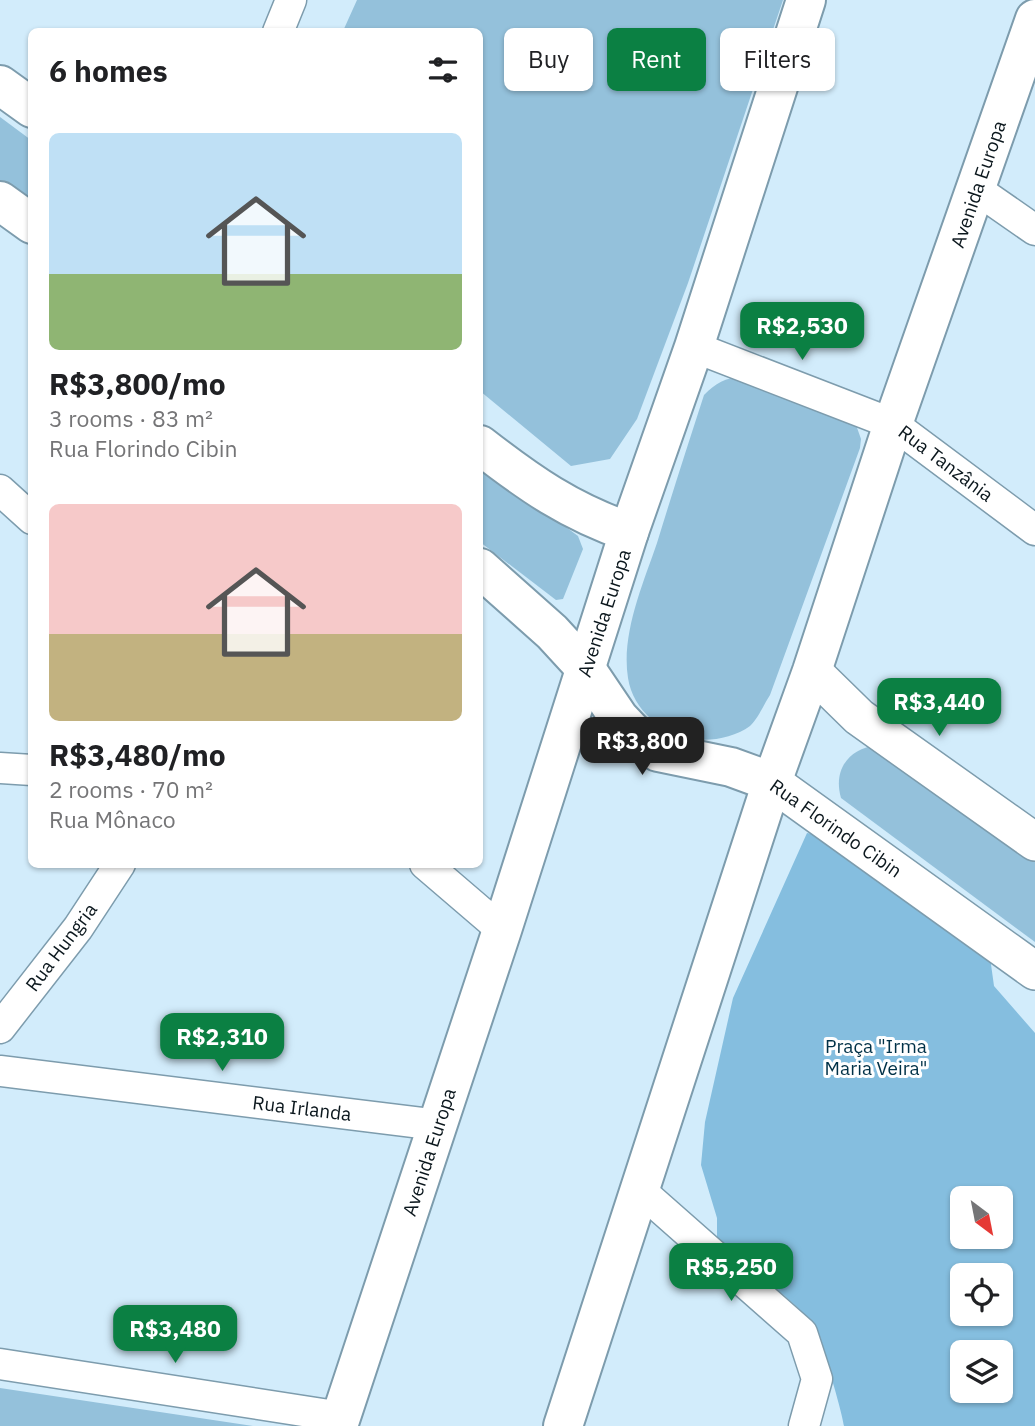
<!DOCTYPE html>
<meta charset="utf-8">
<style>
:root{--surface:#fff;--page:#f6f6f6;--text:#202124;--muted:#757577;--accent:#0b8043}
body{margin:0;font-family:"IBM Plex Sans",sans-serif;background:var(--page);color:var(--text);height:100vh;display:flex;flex-direction:column;font-size:26px;white-space:nowrap}
*{box-sizing:border-box;margin:0}
p{font-size:23px;color:var(--muted)}
.icon{flex:none;width:38px;height:38px;fill:none;stroke:currentColor;stroke-width:2;stroke-linecap:round;stroke-linejoin:round}
.map{position:relative;flex:1;overflow:hidden}
.side{position:absolute;left:28px;top:28px;width:455px;height:840px;display:flex;flex-direction:column;background:var(--surface);border-radius:10px;box-shadow:0 2px 5px #0004}
.side>*{flex:none}
.banner{position:absolute;left:504px;top:28px;width:425px;height:63px;display:flex;gap:14px}
.needle{width:46px;rotate:148deg}
.tools{position:absolute;left:950px;top:1186px;display:grid;gap:14px}
.tools a{display:grid;place-items:center;width:63px;height:63px;border-radius:10px;background:var(--surface);box-shadow:0 2px 5px #0004;font-size:35px}
.price{position:absolute;translate:-50% -60px;padding:0 16px;border-radius:14px;background:var(--accent);color:#fff;font-size:23px;line-height:46px;filter:drop-shadow(0 2px 4px #0008)}
.price::after{content:'';position:absolute;left:50%;top:42px;width:21px;height:16px;margin-left:-10px;background:inherit;clip-path:polygon(0 0,100% 0,50% 100%)}
.price.selected{background:#222;color:#fff}
ul{padding:0;list-style:none}
li{display:grid;align-content:center;gap:14px;height:371px;padding:0 21px}
li span{display:grid;place-items:center;height:217px;border-radius:10px;color:#555}
li>.icon{margin-inline-start:auto}
span .icon{width:126px;height:126px;fill:#fffc;stroke-width:1}
li b{font-size:30px}
h2{display:flex;justify-content:space-between;align-items:center;height:84px;padding:0 21px;font-size:30px}
.pill{padding:0 24px;border-radius:10px;background:var(--surface);box-shadow:0 2px 5px #0004;font-size:24px;line-height:63px}
.pill.selected{background:var(--accent);color:#fff}
.map>svg:first-child{display:block}
</style>
<div class="map">
<svg width="1035" height="1426" viewBox="0 0 1035 1426">
<rect width="100%" height="100%" fill="#d2ecfb"/>
<g fill="#94c1db">
<polygon points="357,0 783,0 688,283 637,419 610,459 571,466 480,391 480,32 343,31"/>
<polygon points="0,117 31,140 31,204 0,181"/>
<path d="M742 376 855 422 861 439 860 448 770 695C764 704 758 719 750 726 735 737 711 742 694 739 662 733 633 711 628 678 621 634 643 584 657 543 672 494 688 444 704 395 716 383 725 378 742 376Z"/>
<polygon points="480,463 578,536 583,549 563,599 556,600 480,542"/>
<path d="M877 745 1035 861V942L841 798C833 770 848 749 877 745Z"/>
<polygon points="0,1388 253,1426 0,1426"/>
</g>
<path fill="#85bedf" fill-rule="evenodd" d="M807 833 844 840 989 950 994 986 1035 1033V1426H844C842 1410 820 1336 812 1323 808 1316 775 1286 768 1284 726 1272 707 1315 674 1260L680 1251 710 1250 717 1242V1218L701 1165 705 1122 733 998ZM962 1199H1001V1237H962ZM962 1276H1001V1314H962ZM962 1353H1001V1391H962Z"/>
<g fill="none" stroke-linecap="round" stroke-linejoin="round">
<defs>
<g id="minor">
<polyline points="278,32 291,0"/>
<polyline points="976,189 1035,230"/>
<polyline points="694,347 893,424 1035,530"/>
<polyline points="0,490 32,519"/>
<polyline points="0,768 32,770"/>
<polyline points="425,864 502,930"/>
<polyline points="0,1028 78,928 120,864"/>
<polyline points="0,1071 438,1125"/>
<polyline points="641,1191 802,1333 817,1379 804,1426"/>
<polyline points="0,1364 342,1417"/>
</g>
<g id="tertiary">
<polyline points="812,671 859,717 1035,842"/>
<polyline points="772,782 1035,971"/>
</g>
<g id="secondary">
<polyline points="0,85 32,108"/>
<polyline points="0,201 32,224"/>
<path d="M480 445C530 484 569 511 629 532"/>
<polyline points="480,568 552,632 586,669 619,718 638,738 658,752 731,767 772,782"/>
</g>
<g id="primary">
<polyline points="338,1426 502,930 629,532 694,347 806,0"/>
<polyline points="563,1426 772,782 812,671 893,424 1035,19"/>
</g>
</defs>
<use href="#minor" stroke="#7d9cad" stroke-width="33"/>
<use href="#tertiary" stroke="#7d9cad" stroke-width="40"/>
<use href="#secondary" stroke="#7d9cad" stroke-width="42"/>
<use href="#primary" stroke="#7d9cad" stroke-width="42"/>
<use href="#minor" stroke="#fff" stroke-width="30"/>
<use href="#tertiary" stroke="#fff" stroke-width="37"/>
<use href="#secondary" stroke="#fff" stroke-width="38"/>
<use href="#primary" stroke="#fff" stroke-width="38"/>
</g>
<g text-anchor="middle" dominant-baseline="central" stroke-width="6" stroke-linejoin="round" paint-order="stroke">
<g font-size="19" fill="#0b171d" stroke="#fff">
<text transform="translate(978 184) rotate(-71)">Avenida Europa</text>
<text transform="translate(946 463) rotate(37)">Rua Tanzânia</text>
<text transform="translate(604 613) rotate(-72)">Avenida Europa</text>
<text transform="translate(836 828) rotate(35)">Rua Florindo Cibin</text>
<text transform="translate(61 947) rotate(-53)">Rua Hungria</text>
<text transform="translate(302 1108) rotate(7)">Rua Irlanda</text>
<text transform="translate(429 1152) rotate(-72)">Avenida Europa</text>
</g>
<g font-size="19" fill="#003147" stroke="#fff">
<text x="876" y="1046">Praça "Irma<tspan x="876" dy="22">Maria Veira"</tspan></text>
</g>
</g>
</svg>
<div class="tools">
<a><svg class="needle" viewBox="-14 -14 28 28"><path d="M0-13l5 13h-10z" fill="#e53935"/><path d="M0 13l5-13h-10z" fill="#757577"/></svg></a>
<a><svg class="icon" aria-label="locate" viewBox="0 0 24 24"><circle cx="12" cy="12" r="6"/><path d="M12 2v4M12 18v4M2 12h4M18 12h4"/></svg></a>
<a><svg class="icon" aria-label="layers" viewBox="0 0 24 24"><path d="M12 4l9 5-9 5-9-5zM3 14l9 5 9-5"/></svg></a>
</div>
<b class="price" style="left:802px;top:362px">R$2,530</b>
<b class="price" style="left:939px;top:738px">R$3,440</b>
<b class="price selected" style="left:642px;top:777px">R$3,800</b>
<b class="price" style="left:222px;top:1073px">R$2,310</b>
<b class="price" style="left:731px;top:1303px">R$5,250</b>
<b class="price" style="left:175px;top:1365px">R$3,480</b>
<div class="banner">
<a class="pill">Buy</a>
<a class="pill selected">Rent</a>
<a class="pill">Filters</a>
</div>
<section class="side">
<h2>6 homes<svg class="icon" aria-label="filters" viewBox="0 0 24 24"><path d="M4 7h16M4 17h16"/><circle cx="9" cy="7" r="2"/><circle cx="15" cy="17" r="2"/></svg></h2>
<ul>
<li><span style="background:linear-gradient(#bfe0f5 65%,#8fb573 0)"><svg class="icon" aria-label="home" viewBox="0 0 24 24"><path d="M3 11l9-7 9 7M6 9v11h12V9"/></svg></span><div><b>R$3,800/mo</b><p>3 rooms · 83 m²</p><p>Rua Florindo Cibin</p></div></li>
<li><span style="background:linear-gradient(#f6c9c9 60%,#c2b280 0)"><svg class="icon" aria-label="home" viewBox="0 0 24 24"><path d="M3 11l9-7 9 7M6 9v11h12V9"/></svg></span><div><b>R$3,480/mo</b><p>2 rooms · 70 m²</p><p>Rua Mônaco</p></div></li>
</ul>
</section>
</div>
